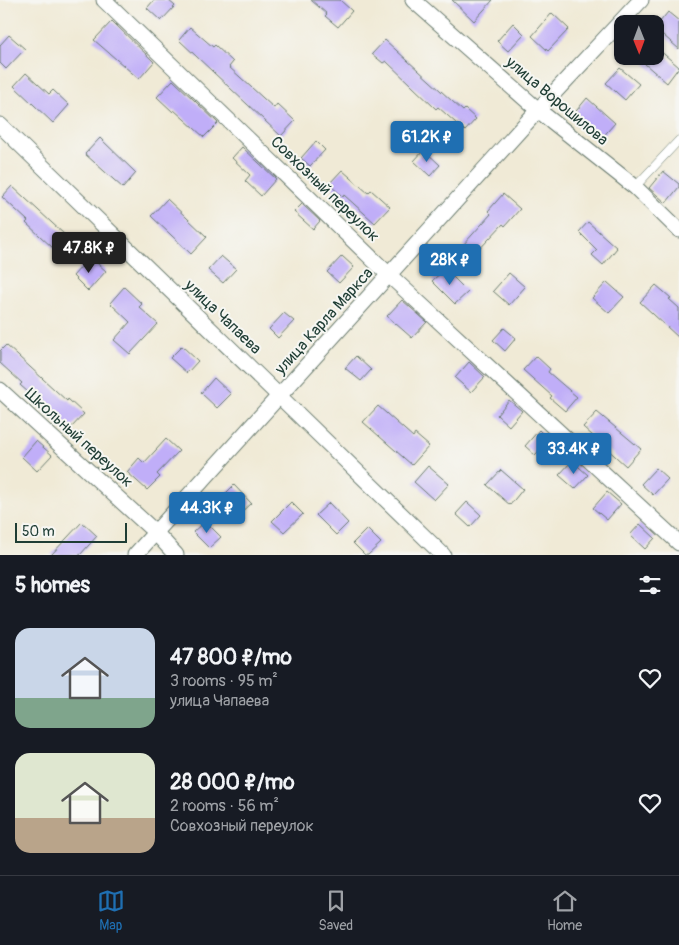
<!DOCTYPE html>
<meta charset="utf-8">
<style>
:root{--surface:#171b24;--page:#20242c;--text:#f1f3f6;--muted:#9ea1a6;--line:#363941;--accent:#1f6fb2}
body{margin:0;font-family:Pangolin,sans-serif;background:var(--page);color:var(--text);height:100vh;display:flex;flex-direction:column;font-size:19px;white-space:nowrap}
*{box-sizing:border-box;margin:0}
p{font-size:16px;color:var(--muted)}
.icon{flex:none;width:28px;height:28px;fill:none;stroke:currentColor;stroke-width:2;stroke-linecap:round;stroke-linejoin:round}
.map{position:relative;height:555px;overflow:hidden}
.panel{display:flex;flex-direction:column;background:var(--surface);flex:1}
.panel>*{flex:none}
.needle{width:32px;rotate:179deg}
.buttons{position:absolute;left:614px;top:15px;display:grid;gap:10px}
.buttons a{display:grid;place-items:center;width:50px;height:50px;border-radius:10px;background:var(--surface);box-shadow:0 1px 4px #0004;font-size:25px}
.scale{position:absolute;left:15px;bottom:12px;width:112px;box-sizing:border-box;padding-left:5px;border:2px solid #1f3d34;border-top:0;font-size:14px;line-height:18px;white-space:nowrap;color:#1f3d34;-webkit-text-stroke:4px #f6f6f2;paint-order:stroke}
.price{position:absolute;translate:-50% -42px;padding:0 11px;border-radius:5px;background:var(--accent);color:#fff;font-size:16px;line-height:32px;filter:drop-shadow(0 1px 2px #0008)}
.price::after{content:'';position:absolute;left:50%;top:30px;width:15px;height:11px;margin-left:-8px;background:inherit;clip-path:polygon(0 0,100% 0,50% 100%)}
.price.active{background:#222;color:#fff}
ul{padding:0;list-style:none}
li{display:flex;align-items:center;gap:15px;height:125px;padding:0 15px}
li span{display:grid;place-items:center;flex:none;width:140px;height:100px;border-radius:15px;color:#555}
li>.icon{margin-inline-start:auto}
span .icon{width:60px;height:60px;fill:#fffc;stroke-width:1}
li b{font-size:21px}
h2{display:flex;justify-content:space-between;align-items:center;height:60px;padding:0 15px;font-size:21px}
.tab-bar{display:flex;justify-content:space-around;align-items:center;height:70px;border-top:1px solid var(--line);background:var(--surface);font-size:14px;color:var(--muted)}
.tab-bar a{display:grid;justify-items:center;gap:2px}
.tab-bar .active{color:var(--accent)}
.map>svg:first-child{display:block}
</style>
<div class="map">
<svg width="679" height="555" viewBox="0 0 679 555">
<rect width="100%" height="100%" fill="#f6f6f2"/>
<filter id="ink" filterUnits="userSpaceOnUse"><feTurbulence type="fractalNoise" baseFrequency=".02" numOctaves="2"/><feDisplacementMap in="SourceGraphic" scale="10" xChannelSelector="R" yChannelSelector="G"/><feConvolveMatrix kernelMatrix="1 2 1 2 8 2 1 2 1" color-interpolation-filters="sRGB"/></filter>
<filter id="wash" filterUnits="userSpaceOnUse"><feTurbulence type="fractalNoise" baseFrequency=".0096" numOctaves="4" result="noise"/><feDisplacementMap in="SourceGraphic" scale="20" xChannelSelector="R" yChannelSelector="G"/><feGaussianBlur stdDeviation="1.12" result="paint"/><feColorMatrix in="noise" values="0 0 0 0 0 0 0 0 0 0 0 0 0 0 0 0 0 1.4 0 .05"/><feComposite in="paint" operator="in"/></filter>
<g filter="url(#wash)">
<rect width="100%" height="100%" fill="#f0ead6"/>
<g id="blocks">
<g fill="#c0aef8">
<polygon points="154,0 168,0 175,6 161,21 147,8"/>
<polygon points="311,0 340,0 352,11 338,27 325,16 327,14"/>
<polygon points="452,0 493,0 474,21"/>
<polygon points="668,12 679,21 679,49 655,28"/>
<polygon points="552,13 569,29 548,51 532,36"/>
<polygon points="112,21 154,62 139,79 94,40"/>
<polygon points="513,23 524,34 508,51 497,41"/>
<polygon points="190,27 213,47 215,45 233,62 229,67 274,108 277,104 295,121 281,136 179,40"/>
<polygon points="9,35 25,49 6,69 0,63 0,45"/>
<polygon points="385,40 463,111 465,109 476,119 465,131 438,107 436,109 386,61 383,63 372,54"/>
<polygon points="658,49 679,67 667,83 645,64 652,56 655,56 655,52"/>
<polygon points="620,68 639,84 625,100 606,83"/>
<polygon points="26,73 49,94 53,90 69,105 53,123 14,86"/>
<polygon points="173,80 218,123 204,137 174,110 173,112 157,97"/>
<polygon points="587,98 615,123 600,140 572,116"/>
<polygon points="100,138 136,173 123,188 85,154"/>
<polygon points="316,141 325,150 310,166 301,158"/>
<polygon points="242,147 276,179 261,196 245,181 250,175 232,158"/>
<polygon points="424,150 440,165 430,176 414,161"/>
<polygon points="342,170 368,193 371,190 390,207 375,223 344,195 343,197 329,184"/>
<polygon points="663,171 679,184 679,187 666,203 649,188"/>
<polygon points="12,186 65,235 53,248 26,223 28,221 2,197"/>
<polygon points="503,194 520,209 505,226 503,224 474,255 463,245 491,214 488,211"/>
<polygon points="167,199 207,237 191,254 151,216"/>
<polygon points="302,204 320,221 313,229 294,212"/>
<polygon points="588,222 617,248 603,265 592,255 597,250 579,232"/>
<polygon points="221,256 236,269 223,283 208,270"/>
<polygon points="342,256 354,267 339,283 327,272"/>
<polygon points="90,257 106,271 88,291 73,276"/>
<polygon points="445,269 468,292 455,304 432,281"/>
<polygon points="509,273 525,287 509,305 493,291"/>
<polygon points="607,282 624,297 609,313 592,298"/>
<polygon points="656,285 671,298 669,299 679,308 679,338 640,302"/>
<polygon points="124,287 142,304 139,307 158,324 130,354 114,340 130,322 110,303"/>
<polygon points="402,300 427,322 412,338 387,316"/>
<polygon points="284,313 294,321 278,338 269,329"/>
<polygon points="504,328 516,338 505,351 493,340"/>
<polygon points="6,345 67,401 68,399 84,414 70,429 20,385 22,383 0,363 0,351"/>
<polygon points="182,346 198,361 187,373 170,358"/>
<polygon points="356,356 371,370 361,381 345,368"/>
<polygon points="536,356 550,369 548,372 577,397 565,411 550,398 552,396 523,370"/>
<polygon points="469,362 485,377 471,392 455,378"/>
<polygon points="214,378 231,394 217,408 201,393"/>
<polygon points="509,400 522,411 509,426 497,415"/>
<polygon points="378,406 413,437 415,434 429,446 412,465 363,422"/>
<polygon points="597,412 641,449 626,466 583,427"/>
<polygon points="539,430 549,440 535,455 525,446"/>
<polygon points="166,439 179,451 157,474 160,477 147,490 127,472 139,458 144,463"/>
<polygon points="36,441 52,455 37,471 22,457"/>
<polygon points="572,461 588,475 575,489 559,475"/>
<polygon points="428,466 449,484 434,500 414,482"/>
<polygon points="656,468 668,479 653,495 641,484"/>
<polygon points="501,470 523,489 510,505 487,485"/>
<polygon points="234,485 251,503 235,518 218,501"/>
<polygon points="607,492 621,504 607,520 593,508"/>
<polygon points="291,502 303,514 284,532 272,521"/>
<polygon points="467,502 481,515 470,527 456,514"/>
<polygon points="329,503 348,523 336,535 316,515"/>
<polygon points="205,521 221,537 209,548 193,532"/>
<polygon points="82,522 97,536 80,555 51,555"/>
<polygon points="640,524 655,538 645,549 630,535"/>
<polygon points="367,529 381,543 368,555 365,555 353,543"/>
</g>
</g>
</g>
<g filter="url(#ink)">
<use href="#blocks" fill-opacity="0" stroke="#687a6d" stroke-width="1"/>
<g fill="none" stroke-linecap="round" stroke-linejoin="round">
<defs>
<polyline id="lane" points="635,187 679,140"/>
<g id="street">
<polyline points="104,0 389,275 679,543"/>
<polyline points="413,0 538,110 635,187 679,230"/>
<polyline points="0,125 443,555"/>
<polyline points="0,390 155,532 176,555"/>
<polyline points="135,555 538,110 641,0"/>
</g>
</defs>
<use href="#lane" stroke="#687a6d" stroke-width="9"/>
<use href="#street" stroke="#687a6d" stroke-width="17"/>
<use href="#lane" stroke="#fff" stroke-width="8"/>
<use href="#street" stroke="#fff" stroke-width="15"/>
</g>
</g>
<g text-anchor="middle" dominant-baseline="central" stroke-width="4" stroke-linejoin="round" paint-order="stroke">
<g font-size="16" fill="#1f3d34" stroke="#f6f6f2">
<text transform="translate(557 101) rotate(40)">улица Ворошилова</text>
<text transform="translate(325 189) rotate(44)">Совхозный переулок</text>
<text transform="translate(223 317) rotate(44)">улица Чапаева</text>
<text transform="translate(324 321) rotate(-48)">улица Карла Маркса</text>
<text transform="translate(79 438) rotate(42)">Школьный переулок</text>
</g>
</g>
</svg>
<div class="buttons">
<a><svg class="needle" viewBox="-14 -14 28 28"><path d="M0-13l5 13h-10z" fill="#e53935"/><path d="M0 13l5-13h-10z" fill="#9ea1a6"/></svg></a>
</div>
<div class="scale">50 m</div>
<b class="price" style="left:427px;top:163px">61.2K ₽</b>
<b class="price active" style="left:89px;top:274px">47.8K ₽</b>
<b class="price" style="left:450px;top:286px">28K ₽</b>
<b class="price" style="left:574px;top:475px">33.4K ₽</b>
<b class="price" style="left:207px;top:534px">44.3K ₽</b>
</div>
<section class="panel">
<h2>5 homes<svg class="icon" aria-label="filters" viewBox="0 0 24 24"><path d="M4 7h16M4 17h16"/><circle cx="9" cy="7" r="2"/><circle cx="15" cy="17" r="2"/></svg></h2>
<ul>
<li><span style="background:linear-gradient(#c9d6e8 70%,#7fa58c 0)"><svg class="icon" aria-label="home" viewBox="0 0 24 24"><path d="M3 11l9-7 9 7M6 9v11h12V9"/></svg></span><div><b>47 800 ₽/mo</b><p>3 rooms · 95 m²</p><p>улица Чапаева</p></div><svg class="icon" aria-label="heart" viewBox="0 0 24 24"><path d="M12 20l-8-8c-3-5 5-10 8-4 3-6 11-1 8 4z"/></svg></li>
<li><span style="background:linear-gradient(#dfe7d0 65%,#b9a48a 0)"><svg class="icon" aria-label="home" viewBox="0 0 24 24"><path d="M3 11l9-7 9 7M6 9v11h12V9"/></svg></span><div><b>28 000 ₽/mo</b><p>2 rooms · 56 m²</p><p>Совхозный переулок</p></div><svg class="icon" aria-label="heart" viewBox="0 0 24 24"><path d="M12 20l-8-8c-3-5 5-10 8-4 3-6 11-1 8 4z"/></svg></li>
</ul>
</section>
<nav class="tab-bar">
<a class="active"><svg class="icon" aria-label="map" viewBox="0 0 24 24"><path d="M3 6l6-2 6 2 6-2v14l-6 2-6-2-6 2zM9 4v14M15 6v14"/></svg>Map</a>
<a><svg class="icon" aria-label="saved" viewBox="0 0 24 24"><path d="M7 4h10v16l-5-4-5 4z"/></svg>Saved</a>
<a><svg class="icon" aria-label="home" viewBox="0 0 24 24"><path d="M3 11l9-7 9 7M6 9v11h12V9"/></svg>Home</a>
</nav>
